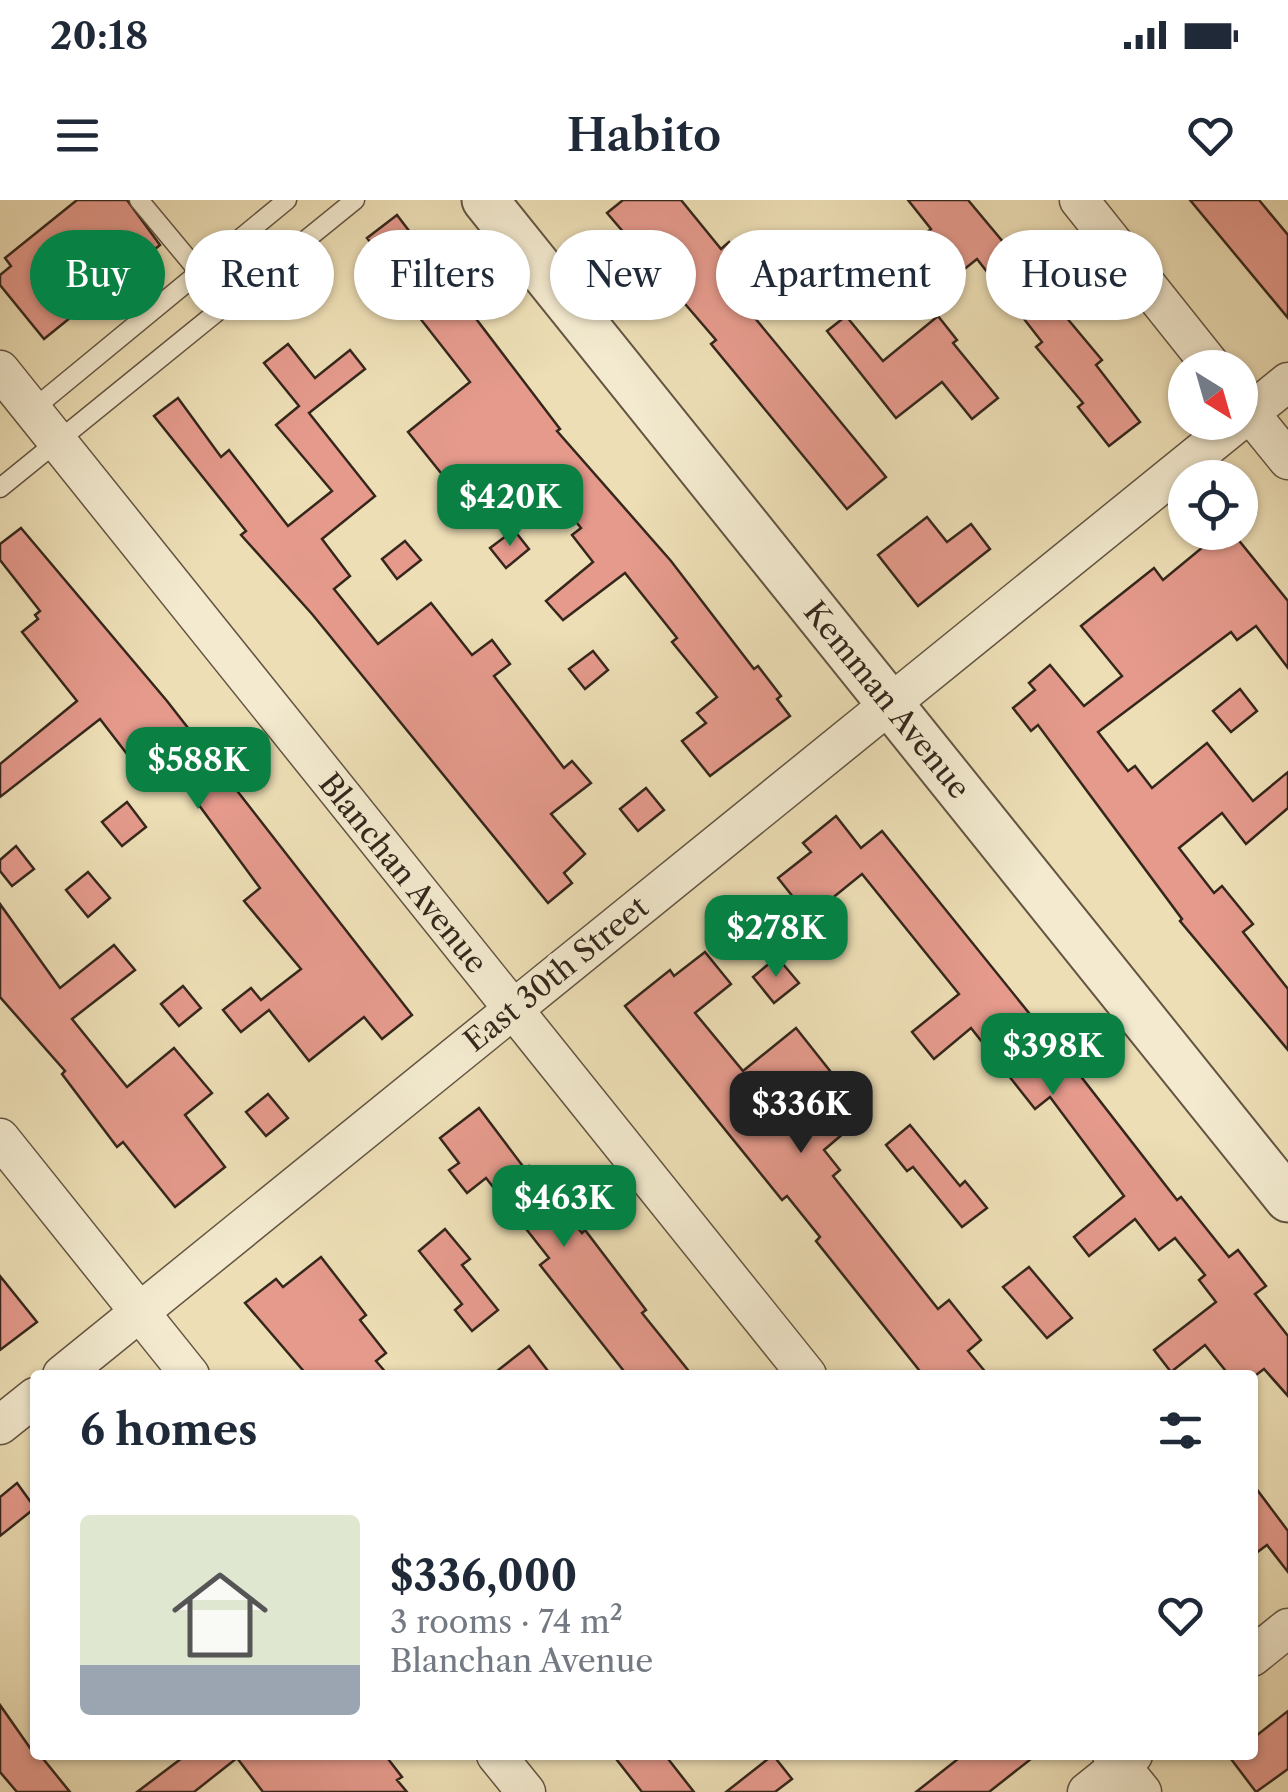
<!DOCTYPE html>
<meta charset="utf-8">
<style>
:root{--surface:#fff;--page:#f2f2f3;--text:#1f2937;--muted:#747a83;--line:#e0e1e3;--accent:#0b8043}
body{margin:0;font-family:"Libre Caslon Text",serif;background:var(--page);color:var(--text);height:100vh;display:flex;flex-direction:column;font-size:38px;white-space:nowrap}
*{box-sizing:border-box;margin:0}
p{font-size:32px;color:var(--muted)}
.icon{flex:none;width:55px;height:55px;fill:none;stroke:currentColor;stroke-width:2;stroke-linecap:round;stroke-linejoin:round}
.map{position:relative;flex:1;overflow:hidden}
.panel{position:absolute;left:30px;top:1170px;width:1228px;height:390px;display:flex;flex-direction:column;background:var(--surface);border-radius:10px;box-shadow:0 2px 8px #0004}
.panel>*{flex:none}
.banner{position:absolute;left:30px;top:30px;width:1230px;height:90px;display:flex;gap:20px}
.needle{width:65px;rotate:143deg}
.tools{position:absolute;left:1168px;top:150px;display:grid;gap:20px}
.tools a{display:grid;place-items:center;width:90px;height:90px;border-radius:50%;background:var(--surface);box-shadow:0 2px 8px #0004;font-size:50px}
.price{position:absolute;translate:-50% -85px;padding:0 22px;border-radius:20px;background:var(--accent);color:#fff;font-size:32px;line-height:65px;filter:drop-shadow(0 2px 5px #0008)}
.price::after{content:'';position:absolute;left:50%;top:60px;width:30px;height:22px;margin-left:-15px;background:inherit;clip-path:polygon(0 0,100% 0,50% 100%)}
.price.current{background:#222;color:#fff}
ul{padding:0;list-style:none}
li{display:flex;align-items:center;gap:30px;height:250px;padding:0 50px}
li+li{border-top:2px solid var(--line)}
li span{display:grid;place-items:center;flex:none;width:280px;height:200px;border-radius:10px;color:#555}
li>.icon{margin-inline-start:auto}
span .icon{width:120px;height:120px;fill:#fffc;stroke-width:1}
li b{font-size:42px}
h2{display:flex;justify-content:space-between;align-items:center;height:120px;padding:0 50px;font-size:42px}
.chip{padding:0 35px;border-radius:45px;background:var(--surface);box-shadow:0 2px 8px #0004;font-size:35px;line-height:90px}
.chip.current{background:var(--accent);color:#fff}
.status{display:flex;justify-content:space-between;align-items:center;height:70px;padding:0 50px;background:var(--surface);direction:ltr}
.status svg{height:28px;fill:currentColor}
header{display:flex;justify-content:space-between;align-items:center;height:130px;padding:0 50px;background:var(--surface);font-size:45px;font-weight:600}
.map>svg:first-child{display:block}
</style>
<div class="status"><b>20:18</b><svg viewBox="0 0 49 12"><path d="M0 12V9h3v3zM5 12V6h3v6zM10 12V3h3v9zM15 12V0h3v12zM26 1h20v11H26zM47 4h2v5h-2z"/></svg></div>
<header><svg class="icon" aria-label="menu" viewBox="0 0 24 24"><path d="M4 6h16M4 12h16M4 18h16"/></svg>Habito<svg class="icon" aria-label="heart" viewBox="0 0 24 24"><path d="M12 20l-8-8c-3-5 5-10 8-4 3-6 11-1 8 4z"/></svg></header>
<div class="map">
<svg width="1288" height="1592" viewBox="0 0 1288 1592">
<rect width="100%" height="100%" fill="#eddeb5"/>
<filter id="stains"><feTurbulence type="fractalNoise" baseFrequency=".002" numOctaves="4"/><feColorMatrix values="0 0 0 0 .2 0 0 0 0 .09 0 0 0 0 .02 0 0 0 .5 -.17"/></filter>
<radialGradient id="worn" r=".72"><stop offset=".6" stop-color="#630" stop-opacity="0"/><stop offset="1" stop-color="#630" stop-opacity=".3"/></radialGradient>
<g fill="#e59a8c" stroke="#35271c" stroke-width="2.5">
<polygon points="77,0 127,0 160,45 44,139 0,85 0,75 11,66 5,58"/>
<polygon points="623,0 681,0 721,49 729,42 748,65 726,83 886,277 847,309 711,144 716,140 607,13"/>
<polygon points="908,0 968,0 1102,160 1096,165 1140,222 1109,246 1078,207 1083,203 1036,147 1042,142 977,59 917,107 884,65 931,29"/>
<polygon points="1190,0 1259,0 1288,35 1288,118"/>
<polygon points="397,15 560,229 557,231 671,361 754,469 758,466 781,496 777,499 790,516 710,576 682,541 706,523 697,513 717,497 672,442 677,438 625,373 563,420 546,401 593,362 572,335 581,328 532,267 473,313 408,232 470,182 383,71 389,66 367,38"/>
<polygon points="802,36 825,65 793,90 770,62"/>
<polygon points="846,116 883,161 938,116 957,140 953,143 998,198 972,219 942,182 896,218 827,131"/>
<polygon points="288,144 315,178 350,150 365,169 309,213 375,296 322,339 350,376 334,389 378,444 431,403 472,455 492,440 510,464 494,476 564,568 572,561 591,583 551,614 585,654 564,673 572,683 548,703 312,414 241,335 246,331 154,216 178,198 221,257 229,250 288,326 332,291 276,225 299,206 264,163"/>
<polygon points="927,317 947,342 971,324 990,349 918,406 878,355"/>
<polygon points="21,328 167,501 412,815 382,839 364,817 309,861 269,810 241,832 223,810 251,788 261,800 301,769 244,701 260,688 165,559 144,576 100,519 0,597 0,564 77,501 22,432 38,419 35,415 40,411 0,360 0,344"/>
<polygon points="514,330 529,349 506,368 490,348"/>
<polygon points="1221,332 1232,332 1288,401 1288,468 1256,426 1237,440 1231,432 1098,532 1128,571 1135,566 1152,588 1207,543 1253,601 1288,572 1288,608 1246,644 1222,613 1179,648 1214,693 1222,686 1253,724 1243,732 1288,789 1288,850 1180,721 1182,719 1038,525 1031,531 1013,508 1035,490 1029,483 1050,465 1084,506 1122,476 1081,426 1154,368 1163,380"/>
<polygon points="405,341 421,360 397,379 382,359"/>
<polygon points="593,451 608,470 585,489 569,469"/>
<polygon points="1240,489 1257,511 1231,532 1213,511"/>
<polygon points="646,588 664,610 638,631 620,609"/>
<polygon points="127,602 146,627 122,646 102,622"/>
<polygon points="836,616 861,648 882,631 1050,839 1055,835 1083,870 1079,874 1177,1000 1181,997 1229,1057 1238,1050 1266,1086 1255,1094 1288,1136 1288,1196 1264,1169 1256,1175 1229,1175 1205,1145 1171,1172 1154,1150 1216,1102 1199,1080 1205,1075 1175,1038 1159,1050 1135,1019 1089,1056 1074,1037 1124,996 1050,897 1035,909 971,828 934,859 912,832 959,794 862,674 809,717 778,678 811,652 803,643"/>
<polygon points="16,646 34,669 12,686 0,671 0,660"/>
<polygon points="88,672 110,698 88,717 66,690"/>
<polygon points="0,704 60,788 114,745 135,770 72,819 127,887 174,848 212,893 185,915 225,967 175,1007 123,942 117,947 62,874 65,871 0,797"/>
<polygon points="705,752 731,784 695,813 743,871 796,828 865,915 824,950 840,970 833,976 938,1109 949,1100 981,1140 968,1151 988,1175 923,1175 816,1041 820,1037 787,996 782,1000 625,806 670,770 674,776"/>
<polygon points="777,757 799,783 774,803 753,777"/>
<polygon points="183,786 201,808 179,826 161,804"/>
<polygon points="268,894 288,918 266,936 246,912"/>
<polygon points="479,908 525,969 529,966 582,1033 585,1030 646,1110 642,1113 692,1175 627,1175 540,1065 549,1058 486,978 467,993 449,970 459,963 440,938"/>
<polygon points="910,925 960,986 965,981 987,1008 962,1027 913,967 907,971 886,945"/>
<polygon points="445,1029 470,1059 462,1065 498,1110 472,1131 455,1110 462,1104 419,1051"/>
<polygon points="321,1057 366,1115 360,1120 386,1153 376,1161 388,1175 307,1175 245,1103 276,1079 283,1087"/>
<polygon points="1029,1067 1072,1118 1047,1138 1003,1087"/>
<polygon points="0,1076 37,1122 0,1150"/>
<polygon points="529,1146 551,1175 492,1175"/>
<polygon points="17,1283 35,1308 0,1336 0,1297"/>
<polygon points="1252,1283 1288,1331 1288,1372 1267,1345 1252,1356"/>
<polygon points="0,1505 35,1555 40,1555 70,1592 17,1592 0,1572"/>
<polygon points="1288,1511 1288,1569 1256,1592 1228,1555 1252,1555 1252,1539"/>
<polygon points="186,1555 385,1555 402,1577 397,1580 407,1592 263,1592 237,1558 194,1592 137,1592"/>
<polygon points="613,1555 665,1555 694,1592 642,1592"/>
<polygon points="773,1555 792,1579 775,1592 726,1592"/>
<polygon points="963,1555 1036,1555 989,1592 916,1592"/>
</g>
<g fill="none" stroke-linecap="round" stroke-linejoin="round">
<defs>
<g id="service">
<polyline points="139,0 199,72"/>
<polyline points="32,210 287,0"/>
<polyline points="0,288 355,0"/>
</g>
<g id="minor">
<polyline points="1079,0 1213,168"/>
<polyline points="0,170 807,1175"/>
<polyline points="1240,201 1288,260"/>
<polyline points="1240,221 1288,182"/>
<polyline points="0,938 190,1175"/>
<polyline points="62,1175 1238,222"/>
<polyline points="0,1225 35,1197"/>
<polyline points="1252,1457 1288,1428"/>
<polyline points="496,1555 526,1592"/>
<polyline points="1112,1555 1142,1592"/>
<polyline points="1087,1592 1133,1555"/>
</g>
<polyline id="tertiary" points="485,0 1288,999"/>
</defs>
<use href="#service" stroke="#635542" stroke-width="21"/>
<use href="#minor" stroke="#635542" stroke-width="41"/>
<use href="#tertiary" stroke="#635542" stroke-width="49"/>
<use href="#service" stroke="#f3eacf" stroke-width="18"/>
<use href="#minor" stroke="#f3eacf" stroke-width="38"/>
<use href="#tertiary" stroke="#f3eacf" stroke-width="45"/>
</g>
<g text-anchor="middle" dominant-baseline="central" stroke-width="10" stroke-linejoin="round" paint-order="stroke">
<g font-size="30" fill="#35271c" stroke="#f3eacf">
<text transform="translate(887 500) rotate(51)">Kemman Avenue</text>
<text transform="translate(403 673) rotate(51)">Blanchan Avenue</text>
<text transform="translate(556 774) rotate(-39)">East 30th Street</text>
</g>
</g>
<rect width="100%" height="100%" filter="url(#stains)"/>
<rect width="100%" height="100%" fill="url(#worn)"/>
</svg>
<div class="tools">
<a><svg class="needle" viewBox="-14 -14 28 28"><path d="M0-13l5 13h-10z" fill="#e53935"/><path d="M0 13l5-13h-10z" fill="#747a83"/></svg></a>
<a><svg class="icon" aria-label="locate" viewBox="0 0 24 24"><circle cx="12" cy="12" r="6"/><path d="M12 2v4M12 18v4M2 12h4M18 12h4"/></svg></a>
</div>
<b class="price" style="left:510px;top:349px">$420K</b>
<b class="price" style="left:198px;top:612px">$588K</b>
<b class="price" style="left:776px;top:780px">$278K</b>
<b class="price" style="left:1053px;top:898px">$398K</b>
<b class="price current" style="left:801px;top:956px">$336K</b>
<b class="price" style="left:564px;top:1050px">$463K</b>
<div class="banner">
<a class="chip current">Buy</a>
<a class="chip">Rent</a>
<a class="chip">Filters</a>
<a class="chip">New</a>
<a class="chip">Apartment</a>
<a class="chip">House</a>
</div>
<section class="panel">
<h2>6 homes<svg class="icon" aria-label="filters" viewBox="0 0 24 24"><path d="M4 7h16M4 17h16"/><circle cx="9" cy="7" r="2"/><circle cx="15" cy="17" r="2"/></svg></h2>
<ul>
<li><span style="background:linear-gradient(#dfe7d0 75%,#9aa5b1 0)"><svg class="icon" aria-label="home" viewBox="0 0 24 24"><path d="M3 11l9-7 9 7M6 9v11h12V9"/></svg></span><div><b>$336,000</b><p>3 rooms · 74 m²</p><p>Blanchan Avenue</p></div><svg class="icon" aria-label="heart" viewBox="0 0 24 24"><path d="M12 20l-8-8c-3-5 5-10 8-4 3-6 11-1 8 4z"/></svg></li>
</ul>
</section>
</div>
